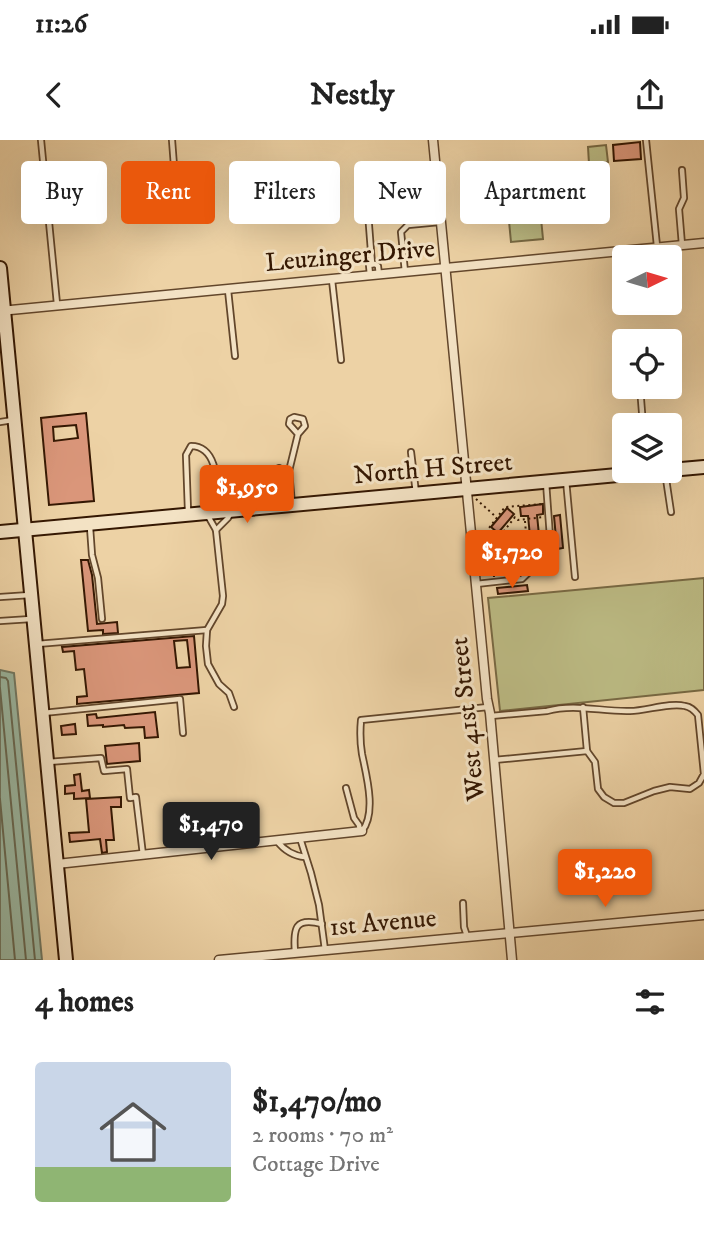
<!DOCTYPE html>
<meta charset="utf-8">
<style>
:root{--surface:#fff;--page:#f2f2f2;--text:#222;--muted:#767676;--accent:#ea580c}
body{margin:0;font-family:"IM FELL DW Pica",serif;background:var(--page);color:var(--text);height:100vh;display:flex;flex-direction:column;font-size:26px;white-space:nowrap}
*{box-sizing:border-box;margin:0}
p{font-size:23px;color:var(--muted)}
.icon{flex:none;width:38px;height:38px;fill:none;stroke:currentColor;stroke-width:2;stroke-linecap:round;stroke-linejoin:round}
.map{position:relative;height:820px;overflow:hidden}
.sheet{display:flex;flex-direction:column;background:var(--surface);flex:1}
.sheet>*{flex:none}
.hud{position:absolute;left:21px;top:21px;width:663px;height:63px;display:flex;gap:14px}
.needle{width:46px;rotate:85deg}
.controls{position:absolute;left:612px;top:105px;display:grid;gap:14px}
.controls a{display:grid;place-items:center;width:70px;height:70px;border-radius:7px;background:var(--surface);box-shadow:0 7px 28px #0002;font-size:35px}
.price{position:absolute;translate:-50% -60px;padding:0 16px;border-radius:7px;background:var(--accent);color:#fff;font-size:23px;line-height:46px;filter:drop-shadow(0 2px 4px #0008)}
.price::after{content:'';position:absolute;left:50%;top:42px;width:21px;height:16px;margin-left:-10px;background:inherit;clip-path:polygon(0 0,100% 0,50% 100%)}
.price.current{background:#222;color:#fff}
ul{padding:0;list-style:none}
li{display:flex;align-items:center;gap:21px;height:175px;padding:0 35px}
li span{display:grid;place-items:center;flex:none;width:196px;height:140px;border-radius:7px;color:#555}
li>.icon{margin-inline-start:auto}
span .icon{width:84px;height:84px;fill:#fffc;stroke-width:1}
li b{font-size:30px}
h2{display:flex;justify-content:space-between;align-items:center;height:84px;padding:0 35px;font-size:30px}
.tag{padding:0 24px;border-radius:7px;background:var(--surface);box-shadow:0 7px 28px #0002;font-size:24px;line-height:63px}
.tag.current{background:var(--accent);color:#fff}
.status{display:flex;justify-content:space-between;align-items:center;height:49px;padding:0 35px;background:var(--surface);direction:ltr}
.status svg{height:19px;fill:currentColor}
header{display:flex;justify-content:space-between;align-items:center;height:91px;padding:0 35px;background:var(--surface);font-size:32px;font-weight:700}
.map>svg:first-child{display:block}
</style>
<div class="status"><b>11:26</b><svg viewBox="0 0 49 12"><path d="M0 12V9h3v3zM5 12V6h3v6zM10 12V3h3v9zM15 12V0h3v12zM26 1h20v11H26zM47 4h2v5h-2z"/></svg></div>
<header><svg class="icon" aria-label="back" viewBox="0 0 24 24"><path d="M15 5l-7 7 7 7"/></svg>Nestly<svg class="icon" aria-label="share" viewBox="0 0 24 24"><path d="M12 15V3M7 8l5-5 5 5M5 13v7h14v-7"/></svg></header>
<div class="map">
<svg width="704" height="820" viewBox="0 0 704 820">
<rect width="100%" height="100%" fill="#edd2a5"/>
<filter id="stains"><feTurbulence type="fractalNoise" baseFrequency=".00286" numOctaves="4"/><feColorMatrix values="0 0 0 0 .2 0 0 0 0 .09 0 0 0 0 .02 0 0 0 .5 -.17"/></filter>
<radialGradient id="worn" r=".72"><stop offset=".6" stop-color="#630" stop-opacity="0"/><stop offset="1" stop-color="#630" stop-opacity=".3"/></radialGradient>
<g fill="#bcbb84" stroke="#786943" stroke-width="2">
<polygon points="606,5 608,22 589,24 588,7"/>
<polygon points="537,37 543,99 511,102 505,40"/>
<polygon points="571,67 573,80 554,82 552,69"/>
<polygon points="704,438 704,550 500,571 488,458"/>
</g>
<polygon fill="#9ab8a3" stroke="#717863" stroke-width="2" points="0,530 14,533 42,820 0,820"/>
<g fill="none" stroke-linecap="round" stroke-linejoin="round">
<g stroke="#676852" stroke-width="2">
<polyline points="0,537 6,538 8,541 35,820"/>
<polyline points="0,548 26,820"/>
<polyline points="0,659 15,820"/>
</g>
</g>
<g fill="#da967a" stroke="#341702" stroke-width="2" fill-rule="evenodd">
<polygon points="640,2 641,19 614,21 613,5"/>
<path d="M86 273 94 361 49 365 41 278ZM76 285 78 298 54 301 53 287Z"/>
<polygon points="543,364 543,374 537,375 540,405 531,406 528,376 521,376 520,367"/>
<polygon points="507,368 514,374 498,393 491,387"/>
<polygon points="560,375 563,408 557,409 554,376"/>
<polygon points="501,399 503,424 494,425 492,400"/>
<polygon points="525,408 531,413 519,429 512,423"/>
<polygon points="81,420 88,420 92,435 97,484 117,482 118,493 103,494 103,490 88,491"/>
<polygon points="527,445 528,451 498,454 497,448"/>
<path d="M194 496 199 553 77 564V557L87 556 84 529 76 530 74 511 63 512 62 507ZM187 500 190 527 177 528 174 501Z"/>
<polygon points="155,572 158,597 145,598 144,587 125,588 124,585 103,587 103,585 88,586 87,575 96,574 97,578"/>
<polygon points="75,584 76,594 62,595 61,586"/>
<polygon points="139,603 140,621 107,624 105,606"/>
<polygon points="80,634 82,651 89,650 90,658 74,659 74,653 65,654 65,646 75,645 74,635"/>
<polygon points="121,657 121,667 111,667 114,700 106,700 107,712 102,713 100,699 70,702 69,693 89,692 86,659"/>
</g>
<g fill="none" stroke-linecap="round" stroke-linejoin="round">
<defs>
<g id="lane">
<polyline points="41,0 57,164"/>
<polyline points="172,0 174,26"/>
<polyline points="646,0 657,106"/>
<polyline points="682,30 684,58 679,69 682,105"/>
<polyline points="365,34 372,124"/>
<polyline points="412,44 436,42"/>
<polyline points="405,132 401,92 408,85 440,82"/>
<polyline points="370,135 369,125 375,124 378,126 379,135"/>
<polyline points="332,140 341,220"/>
<polyline points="228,150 235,216"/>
<polyline points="640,247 643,285"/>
<polyline points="0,282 13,280"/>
<polyline points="411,312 416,353"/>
<polyline points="279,328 282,364"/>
<polyline points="665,332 671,372"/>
<polyline points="566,340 575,437"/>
<polyline points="292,364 289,331 298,294 305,286 303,279 294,277 290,279 289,284 298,294"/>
<path d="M188 371 186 315 191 306C220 306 217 350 219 370"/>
<polyline points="208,376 216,390 228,378 230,374"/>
<polyline points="90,387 92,415 98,438 102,479"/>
<polyline points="216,390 223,456 222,464 207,490 206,506 208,524 219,544 229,553 234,567"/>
<polyline points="476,444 522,439 551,411 546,342"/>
<polyline points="0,457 30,455"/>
<polyline points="0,481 31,479"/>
<polyline points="37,504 207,490"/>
<polyline points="583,567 587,611"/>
<polyline points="43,573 180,559 183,593"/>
<path d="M491 576 547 571C575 563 602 572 630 571 646 571 670 562 685 566 691 567 694 570 698 575L704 634 699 643 690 649 670 647 654 651 624 663H614L604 657 598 649 595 622 587 611 494 620"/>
<polyline points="48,622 101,618 104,631 127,629 130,658 136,657 143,715"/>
<polyline points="346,648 354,678 359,685 360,691"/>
<path d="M362 691C377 673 366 634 362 614 360 602 360 591 361 580L488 567"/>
<polyline points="300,698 311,733 319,765 325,810"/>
<path d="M277 701C284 710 294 716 305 717"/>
<polyline points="463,763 464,787 467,796"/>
<path d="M295 812C293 788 295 777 322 784"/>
</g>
<g id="street">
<polyline points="433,0 487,559 490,573 512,820"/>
<polyline points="0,171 704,103"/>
<polyline points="57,724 362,691"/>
<polyline points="219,820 704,775"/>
</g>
<g id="secondary">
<polyline points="0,128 66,820"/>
<polyline points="670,330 704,327"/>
<polyline points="0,392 661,331"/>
</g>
</defs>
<use href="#lane" stroke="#62462b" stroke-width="8"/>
<use href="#street" stroke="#62462b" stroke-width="11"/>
<use href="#secondary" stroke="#341702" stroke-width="16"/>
<g stroke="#341702" stroke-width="2" stroke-dasharray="2 3.5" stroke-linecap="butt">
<polyline points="476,359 495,376"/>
<polyline points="525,381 527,406"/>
<polyline points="523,406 533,413"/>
<polyline points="507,423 526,400"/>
<polyline points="507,430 504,391 515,377 518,380 544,377"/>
<polyline points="494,437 489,388 505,367 543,364"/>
</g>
<use href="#lane" stroke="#f3e2c4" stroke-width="4.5"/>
<use href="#street" stroke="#f3e2c4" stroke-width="8"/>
<use href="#secondary" stroke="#f3e2c4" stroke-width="12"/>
</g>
<g text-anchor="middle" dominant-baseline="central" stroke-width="6" stroke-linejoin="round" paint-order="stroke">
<g font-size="26" fill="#341702" stroke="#f3e2c4">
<text transform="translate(350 116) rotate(-5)">Leuzinger Drive</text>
<text transform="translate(433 329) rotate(-5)">North H Street</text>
<text transform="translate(468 579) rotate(-96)">West 41st Street</text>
<text transform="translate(383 783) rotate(-5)">1st Avenue</text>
</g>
</g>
<rect width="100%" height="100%" filter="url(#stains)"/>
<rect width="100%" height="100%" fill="url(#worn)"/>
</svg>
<div class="controls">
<a><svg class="needle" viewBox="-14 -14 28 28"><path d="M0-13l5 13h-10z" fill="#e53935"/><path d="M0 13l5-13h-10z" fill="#767676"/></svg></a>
<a><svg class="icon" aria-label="locate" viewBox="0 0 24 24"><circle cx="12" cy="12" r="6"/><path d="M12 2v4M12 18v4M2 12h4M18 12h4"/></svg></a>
<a><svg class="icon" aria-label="layers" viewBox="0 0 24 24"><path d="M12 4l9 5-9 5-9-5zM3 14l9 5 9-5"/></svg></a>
</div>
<b class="price" style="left:247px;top:385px">$1,950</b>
<b class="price" style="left:512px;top:450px">$1,720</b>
<b class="price current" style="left:211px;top:722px">$1,470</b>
<b class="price" style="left:605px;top:769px">$1,220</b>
<div class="hud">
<a class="tag">Buy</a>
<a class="tag current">Rent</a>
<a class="tag">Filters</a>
<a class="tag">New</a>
<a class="tag">Apartment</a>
</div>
</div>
<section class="sheet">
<h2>4 homes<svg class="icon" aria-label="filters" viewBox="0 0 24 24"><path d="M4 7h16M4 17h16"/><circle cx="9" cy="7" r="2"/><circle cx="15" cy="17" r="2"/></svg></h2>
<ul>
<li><span style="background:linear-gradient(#c9d6e8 75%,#8fb573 0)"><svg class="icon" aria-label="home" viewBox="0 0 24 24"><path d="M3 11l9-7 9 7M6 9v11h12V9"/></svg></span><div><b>$1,470/mo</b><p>2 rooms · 70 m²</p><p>Cottage Drive</p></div></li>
</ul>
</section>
